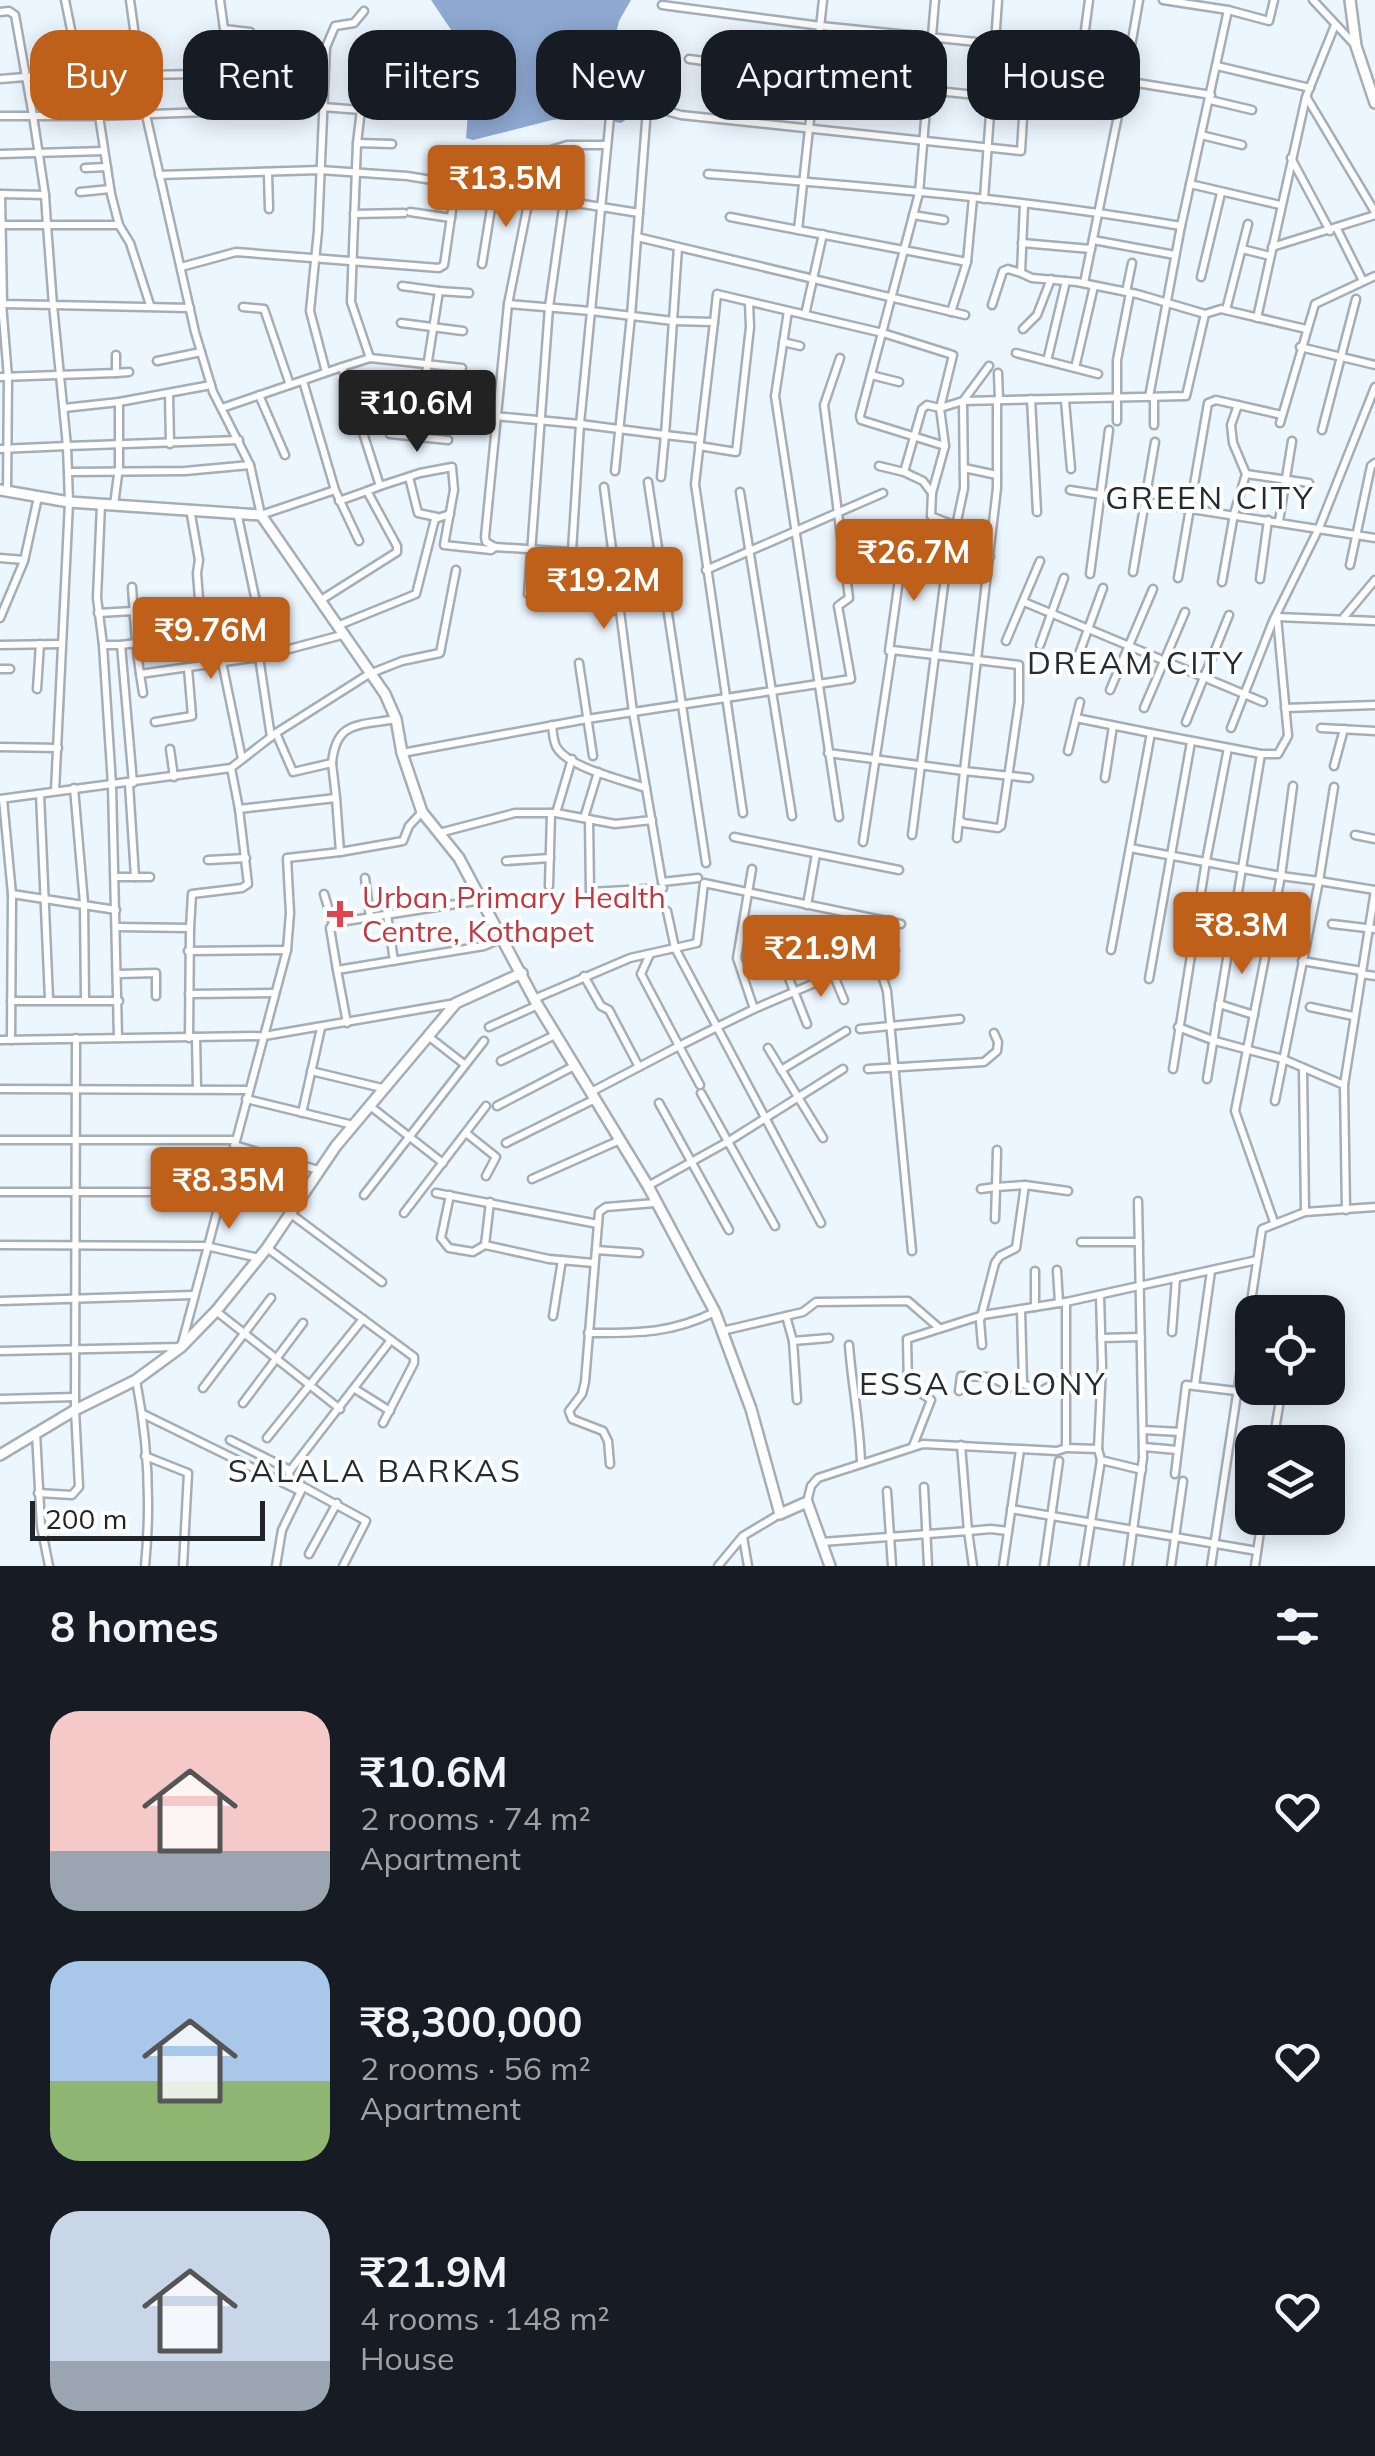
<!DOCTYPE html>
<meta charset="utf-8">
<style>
:root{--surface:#171b24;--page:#20242c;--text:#f1f3f6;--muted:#9ea1a6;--accent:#be5f1a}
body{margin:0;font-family:Mulish,sans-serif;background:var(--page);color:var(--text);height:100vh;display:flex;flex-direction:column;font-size:38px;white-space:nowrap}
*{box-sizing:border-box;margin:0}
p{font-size:32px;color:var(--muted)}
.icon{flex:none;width:55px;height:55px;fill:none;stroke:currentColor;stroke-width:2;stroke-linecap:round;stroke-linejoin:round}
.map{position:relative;height:1566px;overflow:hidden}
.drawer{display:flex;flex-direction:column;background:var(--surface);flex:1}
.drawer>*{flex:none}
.top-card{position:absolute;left:30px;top:30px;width:1315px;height:90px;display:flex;gap:20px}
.buttons{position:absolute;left:1235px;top:1295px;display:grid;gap:20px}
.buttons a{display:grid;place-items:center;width:110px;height:110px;border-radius:20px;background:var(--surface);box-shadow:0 5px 25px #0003;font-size:50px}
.scale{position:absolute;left:30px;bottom:25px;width:235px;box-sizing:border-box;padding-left:10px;border:5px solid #212528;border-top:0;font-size:28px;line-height:35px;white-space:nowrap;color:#212528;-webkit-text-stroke:8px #fff;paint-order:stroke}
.price{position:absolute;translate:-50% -85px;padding:0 22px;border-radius:10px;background:var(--accent);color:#fff;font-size:32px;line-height:65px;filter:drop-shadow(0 2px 5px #0008)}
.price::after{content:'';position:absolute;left:50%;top:60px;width:30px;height:22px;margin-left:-15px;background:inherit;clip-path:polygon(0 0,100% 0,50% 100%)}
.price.on{background:#222;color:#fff}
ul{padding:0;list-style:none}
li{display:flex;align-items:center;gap:30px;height:250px;padding:0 50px}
li span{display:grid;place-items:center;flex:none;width:280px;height:200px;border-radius:30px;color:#555}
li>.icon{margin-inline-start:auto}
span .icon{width:120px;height:120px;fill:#fffc;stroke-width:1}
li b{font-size:42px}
h2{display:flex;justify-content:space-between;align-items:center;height:120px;padding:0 50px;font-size:42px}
.tag{padding:0 35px;border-radius:30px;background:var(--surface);box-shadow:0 5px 25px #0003;font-size:35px;line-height:90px}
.tag.on{background:var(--accent);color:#fff}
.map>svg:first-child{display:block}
</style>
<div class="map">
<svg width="1375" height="1566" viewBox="0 0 1375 1566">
<rect width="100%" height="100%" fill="#ecf6ff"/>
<path fill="#8fa9d2" d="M431 0H631L619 21 613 47C621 71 643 83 638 112L621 123 585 117 552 120 473 140 466 138 471 72 464 49Z"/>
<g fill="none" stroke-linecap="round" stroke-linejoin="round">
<defs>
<g id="minor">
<polyline points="65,0 80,74 82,114"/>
<polyline points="130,0 146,115 195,332 213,392 250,465 261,515 335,490 359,541"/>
<polyline points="220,0 224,29 250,32 250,45"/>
<polyline points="935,0 919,193 860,416 861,420 945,446"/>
<polyline points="1163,0 1228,10 1269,21 1274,0"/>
<polyline points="1313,0 1355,45"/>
<polyline points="662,5 821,26 1083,53"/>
<polyline points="0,12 9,11 15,15 33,116 99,116 111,194 119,225"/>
<polyline points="689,59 927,90 1075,105 1089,0"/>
<polyline points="1217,66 1310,88"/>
<polyline points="140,75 261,73 295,56 326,47"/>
<polyline points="0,79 138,68"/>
<polyline points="1125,81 1139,0"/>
<polyline points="1307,98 1375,212"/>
<polyline points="1210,100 1252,110"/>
<polyline points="323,107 361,110"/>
<polyline points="0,116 33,116 45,195"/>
<polyline points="99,116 206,112"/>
<polyline points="1201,135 1242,145"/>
<polyline points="357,143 361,110 390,106 389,68"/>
<polyline points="0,154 104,151"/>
<polyline points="1291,158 1330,231"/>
<polyline points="85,168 107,167"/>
<polyline points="268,173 269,209"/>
<path d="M708 174C866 186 1025 199 1181 226"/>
<polyline points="159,175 320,170 407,176 639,213"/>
<polyline points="1190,184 1280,205"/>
<polyline points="80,192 110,189"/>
<polyline points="1,194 3,304 53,305 67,446 239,440"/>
<polyline points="1,194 45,195 47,225 119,225 130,243 150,305"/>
<polyline points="984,199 998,0"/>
<polyline points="410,212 451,218"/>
<polyline points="354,214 404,213"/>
<polyline points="913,215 944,220"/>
<polyline points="730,217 967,262"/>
<polyline points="1,225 47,225 53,305 190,308"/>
<polyline points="1337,229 1363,281"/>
<polyline points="798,230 823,0"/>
<polyline points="637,237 965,315"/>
<polyline points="1093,240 1175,255"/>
<polyline points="1022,243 1091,249"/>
<polyline points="678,247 673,321 714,322 717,294 883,333 953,355 940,408 945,446 932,493 923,481 904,472 922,409 927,405 940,408 963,401 1186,396 1205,314"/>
<polyline points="1272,247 1375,215"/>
<polyline points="1242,249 1270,256"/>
<polyline points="482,264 494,190"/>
<polyline points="181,267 236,252 439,268 444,265 456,183"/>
<polyline points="1021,273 1032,278 1077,282 1137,294 1205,314 1221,309 1306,329"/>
<polyline points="1201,277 1221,193"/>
<polyline points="1084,283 1125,81 1211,95"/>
<polyline points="402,286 439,291"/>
<polyline points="1126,292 1132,263"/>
<polyline points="2,304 8,377 7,491"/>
<polyline points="508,304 538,154 567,145 607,145"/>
<polyline points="992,305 1003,271 1008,269 1021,273 1024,204"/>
<polyline points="243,307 264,309 290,385"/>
<polyline points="1226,310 1248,224"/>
<polyline points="788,311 775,396 839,817"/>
<polyline points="951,312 967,262 973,198"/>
<polyline points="805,315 823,234"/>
<polyline points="1257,318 1306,97 1335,25"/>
<polyline points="714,322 695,484 743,813"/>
<polyline points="401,323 463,331"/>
<polyline points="1023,329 1037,315 1051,279"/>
<polyline points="783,342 800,346"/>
<polyline points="1300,347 1375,365"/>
<polyline points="1016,353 1098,374"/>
<polyline points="370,358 351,302 357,143 392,144"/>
<polyline points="157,361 201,352"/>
<polyline points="1047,361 1066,281"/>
<polyline points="342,367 370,358 462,368"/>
<polyline points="1075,368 1094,286"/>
<polyline points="326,372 310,311 318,231 326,47 335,26 354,23 364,11"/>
<polyline points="116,373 129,372"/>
<polyline points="998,373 999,400"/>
<polyline points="871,375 899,382"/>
<polyline points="0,377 116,373 116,355"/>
<polyline points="303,381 335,490"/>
<polyline points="169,393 170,444"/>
<polyline points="259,395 285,455"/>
<polyline points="394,397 453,406"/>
<polyline points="1149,397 1181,226 1228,10"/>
<polyline points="1154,397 1154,425"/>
<polyline points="1031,399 1037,512"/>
<polyline points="1065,401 1071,469"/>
<polyline points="64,408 119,402 211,385"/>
<polyline points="222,408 342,367 380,486 367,491"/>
<polyline points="495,416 580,424 591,311 508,304 485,537 486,542 495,547 572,552"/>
<polyline points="1117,421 1117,360 1130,293"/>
<polyline points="1280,423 1315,304 1375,276"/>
<polyline points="1322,430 1356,299"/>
<polyline points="390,434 448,440"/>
<polyline points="416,437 439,291 469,293"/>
<polyline points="699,446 736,452 750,327 749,302"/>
<polyline points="0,449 67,446 69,502 55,791"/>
<polyline points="879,466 904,472"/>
<polyline points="964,468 997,475"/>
<polyline points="615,471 631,316 652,44"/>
<polyline points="69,472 185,471 250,465"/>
<polyline points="1246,474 1309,483"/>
<polyline points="409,477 418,513 437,517"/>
<polyline points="661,477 665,435 700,439"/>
<polyline points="648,482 706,863"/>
<polyline points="380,486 420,473 452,467 454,490 444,545 491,550 495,547"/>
<polyline points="604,487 633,712 662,882 698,878"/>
<polyline points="1070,490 1375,538"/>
<polyline points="740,492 792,816"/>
<polyline points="932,493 931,516 956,526 964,488 963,401 989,366"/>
<polyline points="101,504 97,598 103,645"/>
<polyline points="114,505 119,467 119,402"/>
<polyline points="190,509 199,560 197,573 204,665"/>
<polyline points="237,512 255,597 262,611 272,654"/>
<polyline points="1279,521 1292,441"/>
<polyline points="882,550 990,557"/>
<polyline points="843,553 875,551"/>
<polyline points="0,558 24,560"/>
<polyline points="1350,565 1371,466 1375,463"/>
<polyline points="706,570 883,493"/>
<polyline points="1133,572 1155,442"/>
<polyline points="1090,574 1109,430"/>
<polyline points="1178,578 1208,403 1216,400 1282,415"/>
<polyline points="1260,579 1268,520"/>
<polyline points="1222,582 1234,514 1246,474 1233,443 1231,425 1238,405"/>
<polyline points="132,587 136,643"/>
<polyline points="528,594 549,307 564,201"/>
<polyline points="569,599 580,424 665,435 673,321 591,311 611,107 648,106 681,115 1021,151 1024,101"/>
<polyline points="321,600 397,552 397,546 367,491 339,501"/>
<polyline points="1024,602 1263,702"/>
<polyline points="98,613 133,611"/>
<polyline points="605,614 664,589"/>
<polyline points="1277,617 1375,621"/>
<polyline points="1344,617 1375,580"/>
<polyline points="0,618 24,561 38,497"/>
<polyline points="134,618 228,604"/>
<polyline points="337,626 416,594 435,519 450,514"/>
<polyline points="1006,641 1040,561"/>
<polyline points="0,645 61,644"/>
<polyline points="121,645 136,643 140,674"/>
<polyline points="1040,645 1064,578"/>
<polyline points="889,651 903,551"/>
<polyline points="1079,654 1103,588"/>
<polyline points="259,657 271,737"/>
<polyline points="222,662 242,759"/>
<polyline points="579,663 593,756"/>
<polyline points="0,669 10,669"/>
<polyline points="37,689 40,644"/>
<polyline points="1110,690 1153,589"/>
<polyline points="143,693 140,674 259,657 342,635"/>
<polyline points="1144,708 1185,612"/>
<polyline points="1285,708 1375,705"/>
<polyline points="1076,718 1080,702"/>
<polyline points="155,722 192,716 188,668"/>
<polyline points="1186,722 1229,615"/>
<path d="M552 725C553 733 553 741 557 748 570 768 623 780 646 788"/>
<polyline points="1231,728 1273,621 1319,528 1375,387"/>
<polyline points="1321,728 1375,731"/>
<polyline points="276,733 293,772 332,763 336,798"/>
<polyline points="1151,733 1261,754 1278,754 1288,736 1277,617"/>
<polyline points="0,747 58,748"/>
<polyline points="170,749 174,777"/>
<polyline points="1068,751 1076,718 1151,733 1111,950"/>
<polyline points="402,753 587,719 851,679 838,606 849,598 824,405 840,358"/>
<polyline points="828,753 964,771 997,488 997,401"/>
<path d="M332 763C336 720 359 726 396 719"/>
<polyline points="1334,766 1344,729"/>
<polyline points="231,768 239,809"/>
<polyline points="1105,778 1113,726"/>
<polyline points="129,784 135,877"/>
<polyline points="1293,786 1281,876 1319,881 1334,787"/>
<polyline points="74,788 84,903 85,1000"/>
<polyline points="40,794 49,999"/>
<polyline points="0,799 231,768 276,733 369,674 402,661 440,653 456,570"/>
<polyline points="3,799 12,894 11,1040"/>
<polyline points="556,813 572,759"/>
<polyline points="584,818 598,772"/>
<polyline points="589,819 590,892 663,888"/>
<polyline points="439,833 515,813 556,813 615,824 652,820"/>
<polyline points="912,835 948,554"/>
<polyline points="1355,835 1375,839"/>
<polyline points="734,837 899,870"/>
<polyline points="957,838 964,771 1029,778"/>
<polyline points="863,842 892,650 1019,665 1019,702 1001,826 998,828 963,823 959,819"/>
<polyline points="1130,848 1281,876 1235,1111 1274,1222"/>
<polyline points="340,852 403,841 409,826 422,812"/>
<polyline points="208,860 246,858"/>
<polyline points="506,861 550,858"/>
<polyline points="752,869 737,958 754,1009 717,1027 821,1223"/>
<polyline points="115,877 150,877"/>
<polyline points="365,878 370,917"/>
<polyline points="549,886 551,813"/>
<polyline points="12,894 116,910"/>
<polyline points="324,894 333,923"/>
<polyline points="807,905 816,854"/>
<polyline points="667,911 675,948 717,1027 679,1046 700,1085"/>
<polyline points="387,914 394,961"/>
<polyline points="1332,924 1375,929"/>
<polyline points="117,927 190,928 189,1038"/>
<polyline points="817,935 844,1000"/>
<polyline points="847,937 857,964"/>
<polyline points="773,938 807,1024"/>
<polyline points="188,951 287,950"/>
<polyline points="876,957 895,951"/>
<polyline points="1302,961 1362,971"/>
<polyline points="337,970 330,928 333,923 482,900"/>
<polyline points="118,974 156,973 156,996"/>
<polyline points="1361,974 1375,976"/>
<polyline points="584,976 601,1006 609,1010 639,1067"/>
<polyline points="1149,979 1191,742"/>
<polyline points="189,994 275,993"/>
<polyline points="534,999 630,958 697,943 704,883 901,924"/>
<polyline points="11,1001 119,1001"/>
<polyline points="1219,1004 1254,1015"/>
<polyline points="1310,1007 1353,1016"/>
<polyline points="754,1009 876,957 887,991 912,1251"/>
<polyline points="347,1023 337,970 484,946 503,938"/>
<polyline points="489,1027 538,1005"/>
<polyline points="1178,1027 1215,1041 1283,1059 1344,1085"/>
<polyline points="860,1029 960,1019"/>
<polyline points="428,1036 464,1064"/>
<polyline points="196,1037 197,1089"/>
<polyline points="118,1038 112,785 103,645 121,645 133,783"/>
<polyline points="0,1040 264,1036 456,1003"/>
<polyline points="768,1048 823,1138"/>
<polyline points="501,1061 555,1035"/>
<polyline points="868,1069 984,1062 997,1051 998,1042 994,1033"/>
<polyline points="1173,1069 1206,861 1228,748"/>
<polyline points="1303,1069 1305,1212"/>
<polyline points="781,1070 846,1031"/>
<polyline points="311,1071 382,1088"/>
<polyline points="1207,1079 1261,754"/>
<polyline points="0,1089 249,1090"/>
<polyline points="591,1092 679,1046 641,974 650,954"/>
<polyline points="701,1093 775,1226"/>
<polyline points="246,1099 353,1125"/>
<polyline points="1275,1101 1319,881 1375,890"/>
<polyline points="659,1103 729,1230"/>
<polyline points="370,1106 443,1163"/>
<polyline points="497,1106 574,1066"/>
<polyline points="302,1113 321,1028"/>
<polyline points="466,1133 496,1157 486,1176"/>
<polyline points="0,1140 235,1140"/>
<polyline points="506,1143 593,1100"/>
<polyline points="234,1145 318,1170"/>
<polyline points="997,1150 996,1187 1025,1185 1068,1191"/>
<polyline points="532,1179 620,1140"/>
<polyline points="648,1186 729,1141 843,1069"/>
<polyline points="981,1189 996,1187 995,1219"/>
<polyline points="0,1192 221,1192 295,1206"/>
<polyline points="436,1193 598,1224"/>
<polyline points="364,1195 484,1041"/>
<polyline points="450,1195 441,1238 449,1248 473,1252 485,1245 549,1259 594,1263"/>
<polyline points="1346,1210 1344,1085 1375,890"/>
<polyline points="404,1213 486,1106"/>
<polyline points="291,1214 382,1282"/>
<polyline points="1081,1242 1139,1242"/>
<polyline points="0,1245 206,1246 259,1258"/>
<polyline points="485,1245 490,1202"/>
<polyline points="267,1248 414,1357 414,1363 383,1423"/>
<polyline points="596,1250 639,1253"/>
<polyline points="1057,1270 1059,1303"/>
<polyline points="1035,1271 1035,1307"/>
<polyline points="0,1301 193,1295"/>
<polyline points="1021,1310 1023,1384 1041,1391 1066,1377"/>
<polyline points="216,1311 340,1409"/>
<polyline points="553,1316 562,1260"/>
<polyline points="786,1316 793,1341"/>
<polyline points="722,1331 803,1312 816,1302 908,1301 938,1327"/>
<polyline points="1172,1332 1176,1278"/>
<path d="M588 1333C637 1333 670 1334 715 1312"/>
<polyline points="1101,1338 1141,1337"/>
<path d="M849 1345C852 1386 860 1423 861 1464"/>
<polyline points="982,1345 980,1321 995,1263 1000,1256 1016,1248 1025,1185"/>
<polyline points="0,1351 181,1347 287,950 290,913 287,858 340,852 336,798 239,809 248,884 242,888 192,894 190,928"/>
<path d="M136 1380C148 1441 151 1504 145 1566"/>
<polyline points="1195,1385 1211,1271"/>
<polyline points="203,1388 271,1298"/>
<polyline points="355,1389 390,1411"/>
<polyline points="959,1391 961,1376 990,1377 1011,1387 1023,1384"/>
<polyline points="0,1399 75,1397"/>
<polyline points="797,1400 793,1341 829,1338"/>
<polyline points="243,1403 303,1323"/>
<polyline points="143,1414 300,1491"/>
<polyline points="1144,1430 1180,1432"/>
<polyline points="36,1433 41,1526 49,1566"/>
<polyline points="267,1438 363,1319"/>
<polyline points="230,1440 290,1470"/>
<polyline points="1273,1442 1282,1388"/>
<polyline points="913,1446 931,1400 908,1384 907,1339 983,1315 1066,1302 1257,1260"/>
<polyline points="1144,1447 1177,1450"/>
<polyline points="1066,1448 1098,1449 1102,1366 1100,1295"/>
<polyline points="145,1456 188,1473 183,1566"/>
<polyline points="1101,1460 1142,1470"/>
<polyline points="610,1464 608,1441 603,1431 572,1419 569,1411 582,1394 585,1382 599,1212 606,1207 655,1203"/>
<polyline points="1175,1474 1186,1385 1236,1391"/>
<polyline points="302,1486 366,1521 343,1566"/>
<polyline points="924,1487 928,1566"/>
<polyline points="887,1491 892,1566"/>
<polyline points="38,1493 72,1495 79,1487 75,1410 76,1038"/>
<polyline points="807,1502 811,1486 818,1478 923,1444 1057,1451 1066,1448 1066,1302"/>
<polyline points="1011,1509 1257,1551"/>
<polyline points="743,1537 748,1566"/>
<polyline points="822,1542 968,1531 961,1445"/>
<polyline points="309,1554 337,1503"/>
<polyline points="276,1566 282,1530 302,1489 300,1483 290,1478 289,1472 391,1340"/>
<polyline points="718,1566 743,1536 780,1514"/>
<polyline points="973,1566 968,1531 991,1529 1008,1531"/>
<polyline points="1003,1566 1020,1450"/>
<polyline points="1044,1566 1059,1461"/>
<polyline points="1084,1566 1101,1460 1098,1449"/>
<polyline points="1128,1566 1143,1458 1138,1201"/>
<polyline points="1171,1566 1183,1481"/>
<polyline points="1211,1566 1262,1229 1305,1212 1375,1207"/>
<polyline points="1255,1566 1262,1518"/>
</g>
<g id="tertiary">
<polyline points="1350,0 1356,46 1375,103"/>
<polyline points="0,490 69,502 261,515 385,694 396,719 402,753 422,812 459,858 534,999 648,1186 715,1312 751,1409 780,1514 807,1502 830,1566"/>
<polyline points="0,1455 75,1410 136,1380 181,1347 216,1311 267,1248 336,1146 456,1003 522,973"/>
</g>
</defs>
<use href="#minor" stroke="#a5aeb7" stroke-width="11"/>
<use href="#tertiary" stroke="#a5aeb7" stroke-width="14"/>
<use href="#minor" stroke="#fff" stroke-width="6"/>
<use href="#tertiary" stroke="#fff" stroke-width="9"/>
</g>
<path fill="#e0444e" stroke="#fff" stroke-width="4" d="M335 899h10v10h10v10h-10v10h-10v-10h-10v-10h10z"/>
<g text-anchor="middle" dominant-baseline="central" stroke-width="8" stroke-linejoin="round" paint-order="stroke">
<g font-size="30" fill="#be3a42" stroke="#fff" text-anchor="start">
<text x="362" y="897">Urban Primary Health<tspan x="362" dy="34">Centre, Kothapet</tspan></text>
</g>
<g font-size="32" letter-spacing="2.5" fill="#242b32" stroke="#fff">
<text x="1210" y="497">GREEN CITY</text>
<text x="1136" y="662">DREAM CITY</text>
<text x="983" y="1383">ESSA COLONY</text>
<text x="375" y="1470">SALALA BARKAS</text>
</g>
</g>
</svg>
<div class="buttons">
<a><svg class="icon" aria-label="locate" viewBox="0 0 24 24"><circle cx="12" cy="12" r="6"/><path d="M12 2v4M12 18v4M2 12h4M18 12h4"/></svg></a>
<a><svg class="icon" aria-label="layers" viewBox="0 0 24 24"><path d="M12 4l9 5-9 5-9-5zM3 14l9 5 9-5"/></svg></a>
</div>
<div class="scale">200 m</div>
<b class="price" style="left:506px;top:230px">₹13.5M</b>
<b class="price on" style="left:417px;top:455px">₹10.6M</b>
<b class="price" style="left:914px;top:604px">₹26.7M</b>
<b class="price" style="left:604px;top:632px">₹19.2M</b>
<b class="price" style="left:211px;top:682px">₹9.76M</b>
<b class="price" style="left:1242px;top:977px">₹8.3M</b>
<b class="price" style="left:821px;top:1000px">₹21.9M</b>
<b class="price" style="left:229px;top:1232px">₹8.35M</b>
<div class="top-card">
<a class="tag on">Buy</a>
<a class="tag">Rent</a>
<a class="tag">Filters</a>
<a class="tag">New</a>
<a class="tag">Apartment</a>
<a class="tag">House</a>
</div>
</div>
<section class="drawer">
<h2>8 homes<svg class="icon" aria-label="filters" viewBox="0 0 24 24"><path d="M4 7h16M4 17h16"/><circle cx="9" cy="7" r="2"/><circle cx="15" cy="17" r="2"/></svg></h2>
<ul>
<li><span style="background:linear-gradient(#f6c9c9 70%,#9aa5b1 0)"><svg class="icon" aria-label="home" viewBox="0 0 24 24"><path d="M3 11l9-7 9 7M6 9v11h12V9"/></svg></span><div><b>₹10.6M</b><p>2 rooms · 74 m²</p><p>Apartment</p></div><svg class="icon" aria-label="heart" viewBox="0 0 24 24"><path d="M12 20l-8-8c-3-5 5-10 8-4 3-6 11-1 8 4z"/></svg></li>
<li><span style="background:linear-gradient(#a9c7e8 60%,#8fb573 0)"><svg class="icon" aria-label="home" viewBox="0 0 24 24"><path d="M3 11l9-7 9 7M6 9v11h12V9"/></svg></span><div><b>₹8,300,000</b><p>2 rooms · 56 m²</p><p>Apartment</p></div><svg class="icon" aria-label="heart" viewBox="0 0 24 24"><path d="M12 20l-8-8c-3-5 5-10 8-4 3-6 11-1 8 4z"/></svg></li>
<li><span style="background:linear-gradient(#c9d6e8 75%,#9aa5b1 0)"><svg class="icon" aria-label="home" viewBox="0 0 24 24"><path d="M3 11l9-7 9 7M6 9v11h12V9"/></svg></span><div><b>₹21.9M</b><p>4 rooms · 148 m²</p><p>House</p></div><svg class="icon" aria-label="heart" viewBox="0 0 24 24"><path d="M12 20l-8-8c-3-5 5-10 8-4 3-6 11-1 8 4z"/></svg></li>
</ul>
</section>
